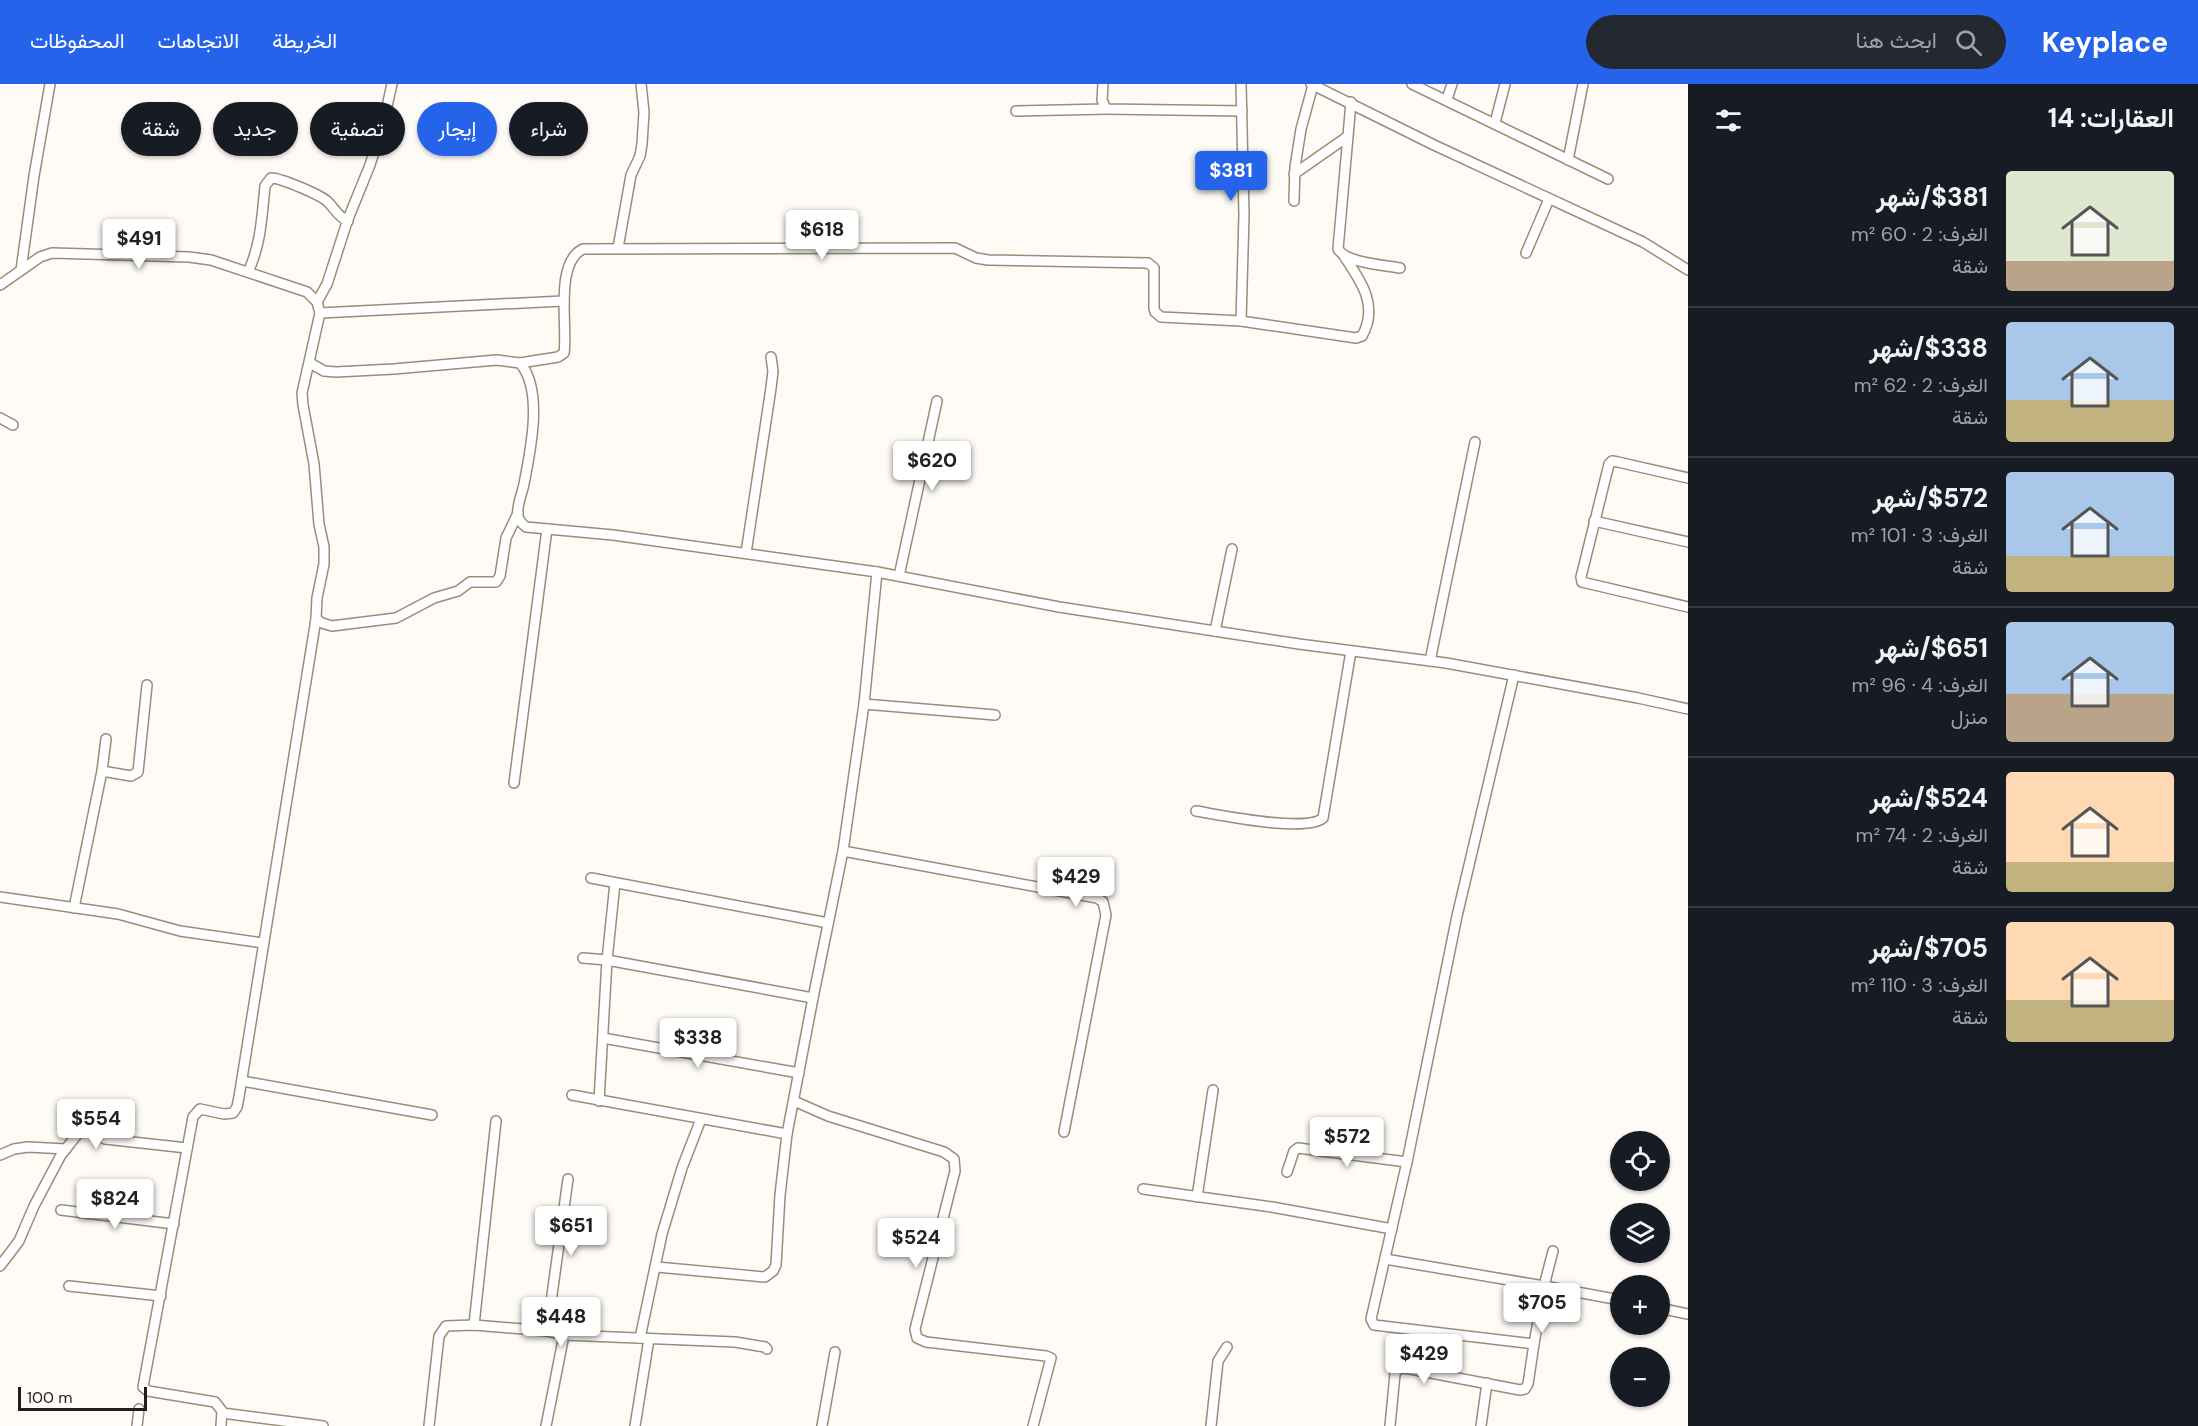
<!DOCTYPE html>
<html lang="ar">
<meta charset="utf-8">
<style>
:root{--surface:#171b24;--page:#242831;--text:#f1f3f6;--muted:#9ea1a6;--line:#363941;--accent:#2563eb}
body{margin:0;font-family:"DM Sans",Vazirmatn,sans-serif;background:var(--page);color:var(--text);direction:rtl;height:100vh;display:flex;flex-direction:column;font-size:22px;white-space:nowrap}
*{box-sizing:border-box;margin:0}
p{font-size:20px;color:var(--muted)}
.icon{flex:none;width:33px;height:33px;fill:none;stroke:currentColor;stroke-width:2;stroke-linecap:round;stroke-linejoin:round}
.map{position:relative;flex:1;overflow:hidden;direction:ltr}
.drawer{display:flex;flex-direction:column;background:var(--surface);width:510px}
.drawer>*{flex:none}
.top-card{position:absolute;left:18px;top:18px;width:570px;height:54px;direction:rtl;display:flex;gap:12px}
.tools{position:absolute;left:1610px;top:1047px;display:grid;gap:12px}
.tools a{display:grid;place-items:center;width:60px;height:60px;border-radius:50%;background:var(--surface);box-shadow:0 2px 4px #0004;font-size:30px}
.scale{position:absolute;left:18px;bottom:15px;width:129px;box-sizing:border-box;padding-left:6px;border:3px solid #231e15;border-top:0;font-size:16px;line-height:21px;white-space:nowrap;color:#231e15;-webkit-text-stroke:4px #fefbf6;paint-order:stroke}
.price{position:absolute;translate:-50% -51px;padding:0 14px;border-radius:6px;background:#fff;color:#222;font-size:20px;line-height:39px;filter:drop-shadow(0 2px 3px #0008)}
.price::after{content:'';position:absolute;left:50%;top:36px;width:18px;height:14px;margin-left:-9px;background:inherit;clip-path:polygon(0 0,100% 0,50% 100%)}
.price.active{background:var(--accent);color:#fff}
ul{padding:0;list-style:none}
li{display:flex;align-items:center;gap:18px;height:150px;padding:0 24px}
li+li{border-top:2px solid var(--line)}
li span{display:grid;place-items:center;flex:none;width:168px;height:120px;border-radius:6px;color:#555}
li>.icon{margin-inline-start:auto}
span .icon{width:72px;height:72px;fill:#fffc;stroke-width:1}
li b{font-size:26px}
h2{display:flex;justify-content:space-between;align-items:center;height:72px;padding:0 24px;font-size:26px}
.tag{padding:0 21px;border-radius:27px;background:var(--surface);box-shadow:0 2px 4px #0004;font-size:21px;line-height:54px}
.tag.active{background:var(--accent);color:#fff}
header{display:flex;align-items:center;gap:36px;box-sizing:border-box;height:84px;padding:0 30px;background:var(--accent);color:#fff}
header strong{font-size:28px}
nav{display:flex;gap:33px;margin-inline-start:auto;font-size:21px}
.search{width:420px;height:54px;background:var(--page);display:flex;align-items:center;gap:15px;box-sizing:border-box;padding:0 21px;border-radius:33px;color:var(--muted);font-size:22px}
main{display:flex;flex:1;min-height:0}
.map>svg:first-child{display:block}
</style>
<header>
<strong>Keyplace</strong>
<div class="search"><svg class="icon" aria-label="search" viewBox="0 0 24 24"><circle cx="10" cy="10" r="6"/><path d="M15 15l6 6"/></svg>ابحث هنا</div>
<nav><a>الخريطة</a><a>الاتجاهات</a><a>المحفوظات</a></nav>
</header>
<main>
<section class="drawer">
<h2>العقارات: 14<svg class="icon" aria-label="filters" viewBox="0 0 24 24"><path d="M4 7h16M4 17h16"/><circle cx="9" cy="7" r="2"/><circle cx="15" cy="17" r="2"/></svg></h2>
<ul>
<li><span style="background:linear-gradient(#dfe7d0 75%,#b9a48a 0)"><svg class="icon" aria-label="home" viewBox="0 0 24 24"><path d="M3 11l9-7 9 7M6 9v11h12V9"/></svg></span><div><b>$381/شهر</b><p>الغرف: 2 · 60 m²</p><p>شقة</p></div></li>
<li><span style="background:linear-gradient(#a9c7e8 65%,#c2b280 0)"><svg class="icon" aria-label="home" viewBox="0 0 24 24"><path d="M3 11l9-7 9 7M6 9v11h12V9"/></svg></span><div><b>$338/شهر</b><p>الغرف: 2 · 62 m²</p><p>شقة</p></div></li>
<li><span style="background:linear-gradient(#a9c7e8 70%,#c2b280 0)"><svg class="icon" aria-label="home" viewBox="0 0 24 24"><path d="M3 11l9-7 9 7M6 9v11h12V9"/></svg></span><div><b>$572/شهر</b><p>الغرف: 3 · 101 m²</p><p>شقة</p></div></li>
<li><span style="background:linear-gradient(#a9c7e8 60%,#b9a48a 0)"><svg class="icon" aria-label="home" viewBox="0 0 24 24"><path d="M3 11l9-7 9 7M6 9v11h12V9"/></svg></span><div><b>$651/شهر</b><p>الغرف: 4 · 96 m²</p><p>منزل</p></div></li>
<li><span style="background:linear-gradient(#ffd9b3 75%,#c2b280 0)"><svg class="icon" aria-label="home" viewBox="0 0 24 24"><path d="M3 11l9-7 9 7M6 9v11h12V9"/></svg></span><div><b>$524/شهر</b><p>الغرف: 2 · 74 m²</p><p>شقة</p></div></li>
<li><span style="background:linear-gradient(#ffd9b3 65%,#c2b280 0)"><svg class="icon" aria-label="home" viewBox="0 0 24 24"><path d="M3 11l9-7 9 7M6 9v11h12V9"/></svg></span><div><b>$705/شهر</b><p>الغرف: 3 · 110 m²</p><p>شقة</p></div></li>
</ul>
</section>
<div class="map">
<svg width="1688" height="1342" viewBox="0 0 1688 1342">
<rect width="100%" height="100%" fill="#fefbf6"/>
<g fill="none" stroke-linecap="round" stroke-linejoin="round">
<defs>
<g id="street">
<polyline points="1103,0 1102,16 1106,25 1242,27"/>
<polyline points="1241,0 1244,131 1241,237"/>
<polyline points="1311,0 1434,61 1643,158 1688,186"/>
<polyline points="1412,0 1608,95"/>
<polyline points="1447,15 1452,0"/>
<path d="M1351 18 1338 165C1346 179 1384 181 1400 184"/>
<polyline points="1016,27 1106,25"/>
<polyline points="1495,39 1505,0"/>
<polyline points="1568,76 1583,0"/>
<polyline points="1294,90 1347,53"/>
<polyline points="1294,117 1295,83 1301,45 1313,1"/>
<polyline points="618,164 631,91 640,72 642,60 644,28 641,0"/>
<polyline points="1526,169 1549,115"/>
<polyline points="21,186 34,92 50,0"/>
<path d="M248 188C261 161 262 131 265 102L271 94C281 94 321 111 328 118 336 126 337 132 348 137"/>
<polyline points="0,201 40,173 52,169 189,173 211,176 307,208 317,218 320,229 302,309 303,321 314,380 319,440 324,463 324,480 317,514 316,535 239,1013 237,1023 233,1029 224,1030 200,1025 193,1033 143,1303 148,1307 215,1318 222,1327 221,1342"/>
<polyline points="317,218 327,200 348,135 370,81 383,40 392,0"/>
<polyline points="320,229 563,217"/>
<path d="M310 279 324 287 336 288 394 285 497 276 520 279C544 307 530 368 524 400 522 410 516 423 518 432 519 437 522 440 526 443L613 451 877 488 1059 523 1299 560 1446 579 1638 614 1688 625"/>
<path d="M520 279 558 273 564 269C568 243 554 179 583 165L955 164 976 174 988 176 1148 179 1154 184V224L1155 228 1161 233 1241 237 1356 254 1362 252C1379 222 1361 197 1344 172"/>
<polyline points="0,334 13,341"/>
<polyline points="1688,394 1618,378 1612,377 1609,380 1581,493 1582,498 1688,523"/>
<polyline points="1594,437 1688,458"/>
<polyline points="746,469 771,304 773,287 771,273"/>
<polyline points="899,492 937,317"/>
<polyline points="316,535 322,539 332,542 396,534 434,514 458,507 470,498 496,498 500,492 506,454 518,429"/>
<polyline points="1215,547 1232,465"/>
<polyline points="1430,577 1475,358"/>
<polyline points="864,620 995,631"/>
<polyline points="102,687 131,692 138,688 147,601"/>
<polyline points="514,699 547,445"/>
<path d="M1196 727C1221 731 1306 749 1323 734L1351 567"/>
<polyline points="843,767 1097,814 1103,818 1106,831 1064,1048"/>
<polyline points="591,794 828,839"/>
<polyline points="0,813 118,830 180,847 263,859"/>
<polyline points="74,824 102,687 106,655"/>
<polyline points="583,874 607,876 813,914"/>
<polyline points="603,954 799,989"/>
<polyline points="242,997 432,1031"/>
<polyline points="572,1011 787,1050"/>
<polyline points="599,1017 607,876 615,799"/>
<polyline points="794,1017 828,1032 944,1068 954,1075 955,1087 915,1245 917,1254 926,1258 1046,1272 1051,1274 1033,1342"/>
<polyline points="0,1071 14,1065 28,1063 66,1065"/>
<polyline points="1287,1088 1294,1067 1298,1064 1407,1078"/>
<polyline points="1143,1105 1272,1123 1392,1145"/>
<polyline points="1197,1113 1213,1006"/>
<polyline points="61,1126 174,1140"/>
<polyline points="1553,1167 1544,1202 1620,1216"/>
<polyline points="1385,1175 1544,1202 1534,1260"/>
<polyline points="0,1182 19,1157 34,1122 61,1071 80,1047 87,1046 105,1055 187,1064"/>
<polyline points="657,1183 765,1193 773,1187 776,1181 780,1111 787,1050 813,914 843,767 864,620 877,488"/>
<polyline points="69,1202 161,1212"/>
<polyline points="1659,1224 1688,1230"/>
<polyline points="474,1241 496,1037"/>
<polyline points="547,1247 568,1095"/>
<polyline points="640,1254 662,1150 682,1084 701,1035"/>
<polyline points="222,1329 323,1342"/>
<polyline points="137,1342 139,1325"/>
<polyline points="429,1342 439,1252 446,1242 474,1241 547,1247 564,1251 735,1258 765,1263 767,1265"/>
<polyline points="546,1342 564,1251"/>
<polyline points="635,1342 649,1255"/>
<polyline points="822,1342 835,1268"/>
<polyline points="1211,1342 1218,1277 1227,1263"/>
<polyline points="1390,1342 1395,1290 1398,1285 1405,1284 1520,1306 1525,1305 1528,1300 1534,1260 1374,1241 1371,1235 1407,1078 1457,832 1514,591"/>
<polyline points="1481,1342 1487,1299"/>
</g>
</defs>
<use href="#street" stroke="#9a8d76" stroke-width="12"/>
<use href="#street" stroke="#fff" stroke-width="9"/>
</g>
</svg>
<div class="tools">
<a><svg class="icon" aria-label="locate" viewBox="0 0 24 24"><circle cx="12" cy="12" r="6"/><path d="M12 2v4M12 18v4M2 12h4M18 12h4"/></svg></a>
<a><svg class="icon" aria-label="layers" viewBox="0 0 24 24"><path d="M12 4l9 5-9 5-9-5zM3 14l9 5 9-5"/></svg></a>
<a>+</a>
<a>−</a>
</div>
<div class="scale">100 m</div>
<b class="price active" style="left:1231px;top:118px">$381</b>
<b class="price" style="left:822px;top:177px">$618</b>
<b class="price" style="left:139px;top:186px">$491</b>
<b class="price" style="left:932px;top:408px">$620</b>
<b class="price" style="left:1076px;top:824px">$429</b>
<b class="price" style="left:698px;top:985px">$338</b>
<b class="price" style="left:96px;top:1066px">$554</b>
<b class="price" style="left:1347px;top:1084px">$572</b>
<b class="price" style="left:115px;top:1146px">$824</b>
<b class="price" style="left:571px;top:1173px">$651</b>
<b class="price" style="left:916px;top:1185px">$524</b>
<b class="price" style="left:1542px;top:1250px">$705</b>
<b class="price" style="left:561px;top:1264px">$448</b>
<b class="price" style="left:1424px;top:1301px">$429</b>
<div class="top-card">
<a class="tag">شراء</a>
<a class="tag active">إيجار</a>
<a class="tag">تصفية</a>
<a class="tag">جديد</a>
<a class="tag">شقة</a>
</div>
</div>
</main>
